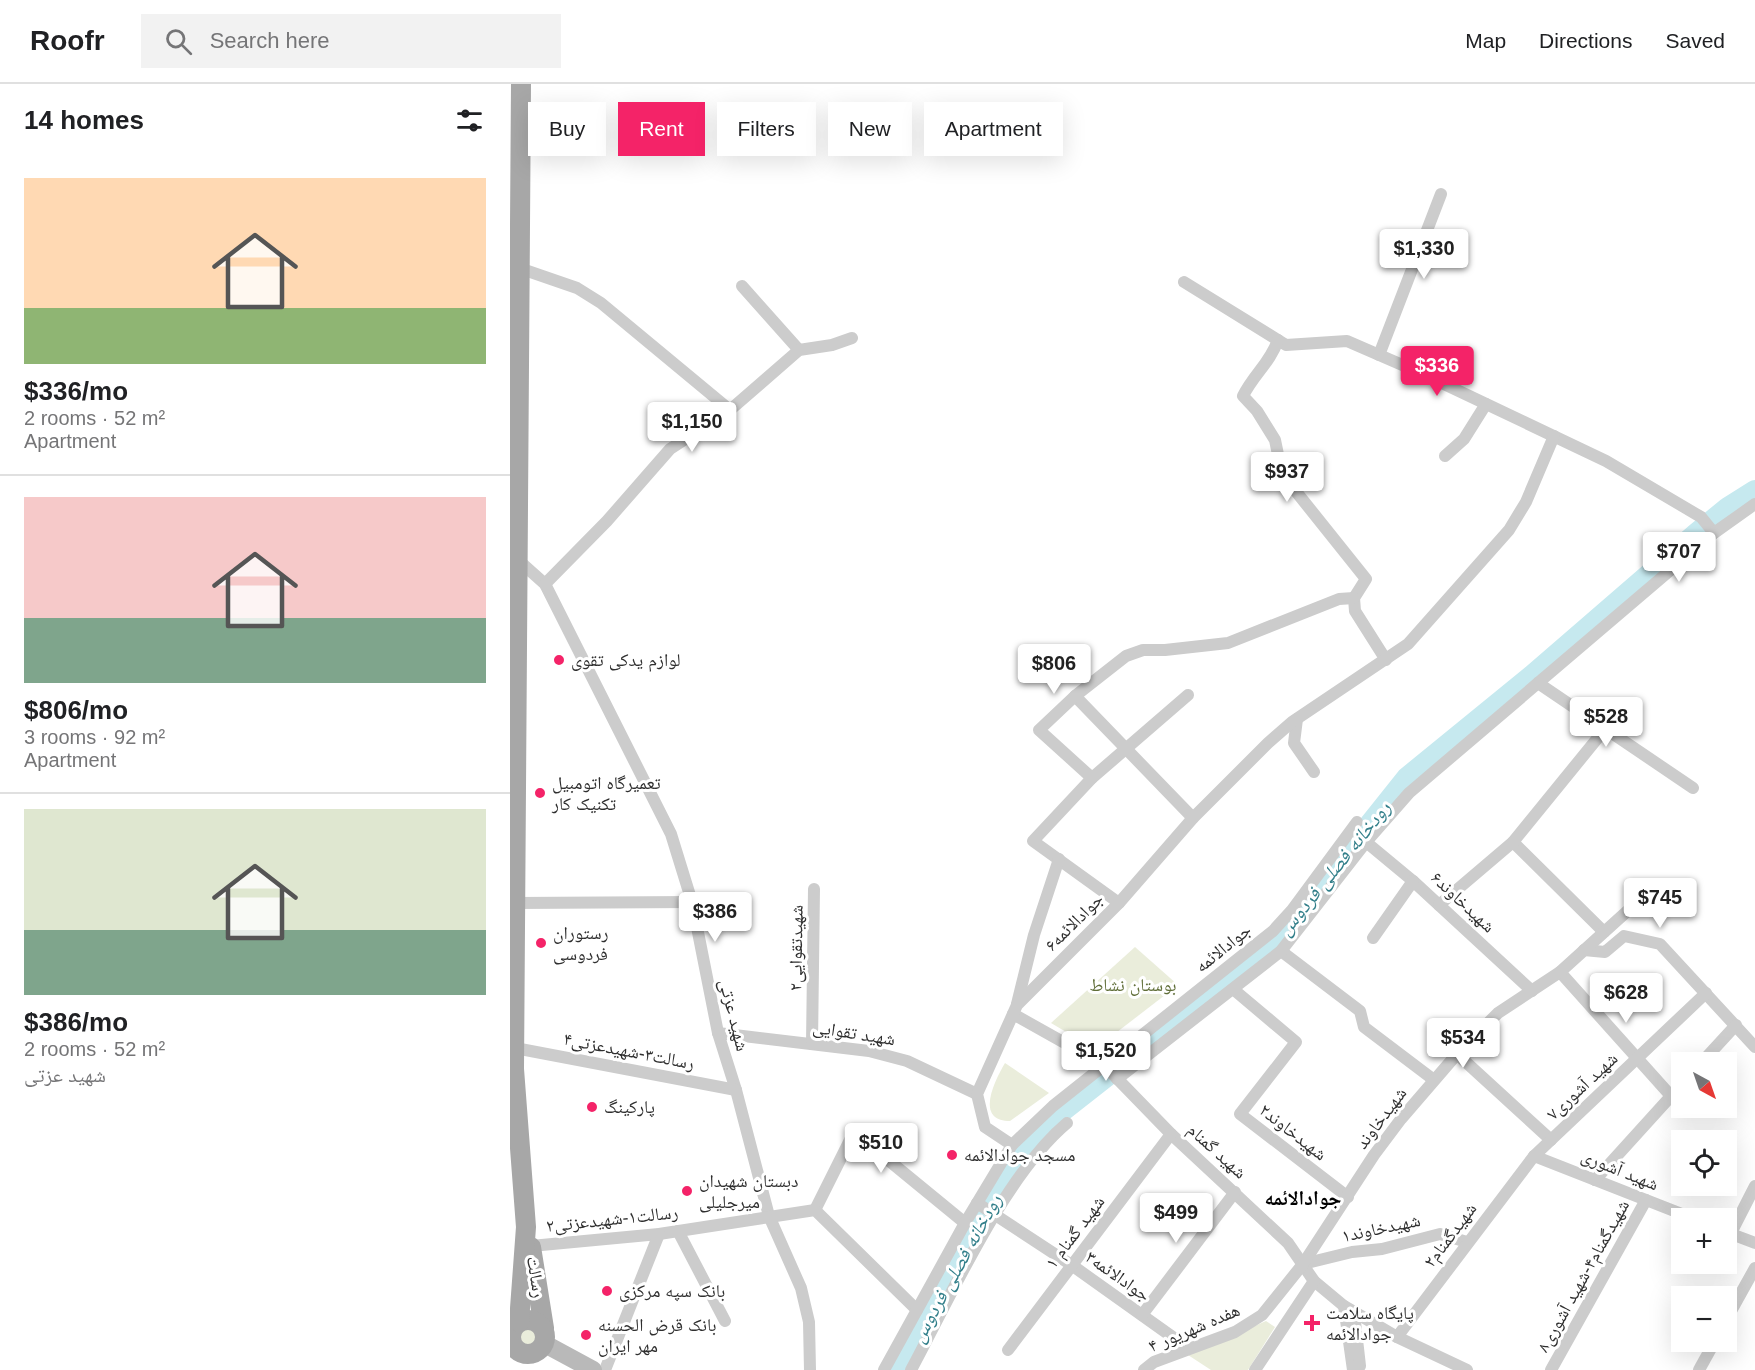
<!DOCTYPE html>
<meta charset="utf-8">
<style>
:root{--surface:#fff;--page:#f2f2f2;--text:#202124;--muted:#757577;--line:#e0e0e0;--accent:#f42368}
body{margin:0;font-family:Helvetica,"Noto Naskh Arabic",sans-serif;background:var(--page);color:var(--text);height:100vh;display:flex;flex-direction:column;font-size:22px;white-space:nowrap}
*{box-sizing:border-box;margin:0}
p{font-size:20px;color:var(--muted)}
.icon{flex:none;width:33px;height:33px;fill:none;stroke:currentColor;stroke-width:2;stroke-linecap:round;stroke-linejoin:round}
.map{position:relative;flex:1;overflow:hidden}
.sheet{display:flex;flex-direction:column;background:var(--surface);width:510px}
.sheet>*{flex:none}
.guide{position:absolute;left:18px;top:18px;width:570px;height:54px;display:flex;gap:12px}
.needle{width:39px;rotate:140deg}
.buttons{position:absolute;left:1161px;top:968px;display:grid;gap:12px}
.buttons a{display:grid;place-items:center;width:66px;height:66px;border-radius:0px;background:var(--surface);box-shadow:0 6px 24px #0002;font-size:30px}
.price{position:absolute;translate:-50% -51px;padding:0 14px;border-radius:6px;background:#fff;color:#222;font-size:20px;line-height:39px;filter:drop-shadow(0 2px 3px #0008)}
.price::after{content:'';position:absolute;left:50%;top:36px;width:18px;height:14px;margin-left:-9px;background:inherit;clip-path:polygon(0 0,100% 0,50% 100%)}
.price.current{background:var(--accent);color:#fff}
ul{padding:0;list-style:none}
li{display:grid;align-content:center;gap:12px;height:318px;padding:0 24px}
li+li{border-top:2px solid var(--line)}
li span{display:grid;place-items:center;height:186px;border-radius:0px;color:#555}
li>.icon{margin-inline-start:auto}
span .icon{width:108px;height:108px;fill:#fffc;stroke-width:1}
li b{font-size:26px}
h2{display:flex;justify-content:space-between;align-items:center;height:72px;padding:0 24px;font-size:26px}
.chip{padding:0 21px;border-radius:0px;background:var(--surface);box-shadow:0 6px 24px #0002;font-size:21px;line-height:54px}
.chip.current{background:var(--accent);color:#fff}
header{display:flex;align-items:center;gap:36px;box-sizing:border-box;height:84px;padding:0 30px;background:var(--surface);border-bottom:2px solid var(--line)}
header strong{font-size:28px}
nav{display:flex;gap:33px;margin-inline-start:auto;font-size:21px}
.search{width:420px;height:54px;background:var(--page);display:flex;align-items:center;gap:15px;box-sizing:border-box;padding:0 21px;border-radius:0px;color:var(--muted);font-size:22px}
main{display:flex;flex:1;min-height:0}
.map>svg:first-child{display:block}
</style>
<header>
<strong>Roofr</strong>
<div class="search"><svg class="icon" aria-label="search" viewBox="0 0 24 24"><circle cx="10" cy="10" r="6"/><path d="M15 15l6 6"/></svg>Search here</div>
<nav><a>Map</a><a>Directions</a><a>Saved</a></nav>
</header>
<main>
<section class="sheet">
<h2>14 homes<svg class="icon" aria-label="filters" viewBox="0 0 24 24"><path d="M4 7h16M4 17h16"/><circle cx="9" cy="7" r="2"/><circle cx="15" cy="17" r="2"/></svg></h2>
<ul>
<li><span style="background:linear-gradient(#ffd9b3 70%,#8fb573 0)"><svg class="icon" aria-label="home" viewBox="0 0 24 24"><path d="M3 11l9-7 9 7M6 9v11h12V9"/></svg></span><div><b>$336/mo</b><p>2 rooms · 52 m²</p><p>Apartment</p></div></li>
<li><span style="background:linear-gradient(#f6c9c9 65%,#7fa58c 0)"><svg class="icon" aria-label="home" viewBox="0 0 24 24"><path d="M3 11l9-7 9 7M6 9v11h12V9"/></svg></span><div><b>$806/mo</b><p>3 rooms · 92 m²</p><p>Apartment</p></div></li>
<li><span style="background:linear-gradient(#dfe7d0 65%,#7fa58c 0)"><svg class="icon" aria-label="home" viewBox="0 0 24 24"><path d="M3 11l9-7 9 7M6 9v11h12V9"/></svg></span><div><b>$386/mo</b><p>2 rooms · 52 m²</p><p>شهید عزتی</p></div></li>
</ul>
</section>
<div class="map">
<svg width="1245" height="1286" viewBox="0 0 1245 1286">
<rect width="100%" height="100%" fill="#fff"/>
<g fill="#eaeddb">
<polygon points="625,863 668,901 585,965 541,939"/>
<path d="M495 979 539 1009 500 1037C464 1037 485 996 495 979Z"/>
<polygon points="756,1237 765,1243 738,1286 701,1286 678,1271"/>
<circle cx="18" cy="1253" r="13"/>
</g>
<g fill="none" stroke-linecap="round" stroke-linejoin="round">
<polyline stroke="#c6e9ef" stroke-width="22" points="389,1286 481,1120 530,1044 720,895 775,847 897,694 1022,592 1185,451 1218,424 1245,407"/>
<g stroke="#ccc" stroke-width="12">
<polyline points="9,184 67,204 91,219 220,326"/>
<polyline points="674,198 776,261 837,257 913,290 1096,377 1191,433 1204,449"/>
<polyline points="232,202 289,266"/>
<path d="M768 256C760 279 744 290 733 312L747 327 765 356 772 390 856 495 844 514 845 527 876 576"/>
<polyline points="869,271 931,110"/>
<polyline points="935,372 954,355 976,320"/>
<polyline points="7,475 35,500 161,750 182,818 208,949 226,1006 259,1132 291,1204 299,1238 300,1286"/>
<polyline points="35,500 97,437 160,365 220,326 289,266 322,261 342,254"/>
<polyline points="1028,599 1183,704"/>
<polyline points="565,612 683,734"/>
<polyline points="787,635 784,659 804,688"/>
<polyline points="582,694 529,646 565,612 616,572 633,566 655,566 718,559 829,515 844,514"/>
<polyline points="856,758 903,797 1022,907"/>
<polyline points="1003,758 1094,848"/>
<polyline points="5,819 182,818"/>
<polyline points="609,819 523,757 582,694 678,611"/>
<polyline points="929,821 1003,758 1095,645"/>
<polyline points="863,854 903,797"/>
<polyline points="1074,866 1095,868 1114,852 1150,860 1245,963"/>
<polyline points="771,867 850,927 854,943 924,996"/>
<polyline points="1050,888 1161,1012"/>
<polyline points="723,905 786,958 730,1030 838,1113"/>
<polyline points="507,920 524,851 549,775"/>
<polyline points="503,930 594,981 661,1050 778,1159 804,1197 834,1222 887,1253 957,1286"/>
<polyline points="208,949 359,967 397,977 467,1010"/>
<polyline points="302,960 304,805"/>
<polyline points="5,964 226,1006"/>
<polyline points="947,970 1041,1056"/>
<polyline points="1192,978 1226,941"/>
<polyline points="607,995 771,867 856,758 899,709 1204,449 1245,420"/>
<polyline points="502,1061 475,1043 467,1010 507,921 609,819 683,734 758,659 782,638 898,560 999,446 1016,418 1044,352"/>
<polyline points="1024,1072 1182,1134"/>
<polyline points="1085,1096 1172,1000"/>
<polyline points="467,1119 563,1182 678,1264"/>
<polyline points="305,1126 344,1048 455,1139"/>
<polyline points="168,1147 215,1237"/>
<polyline points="1216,1148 1245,1159"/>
<polyline points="1221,1149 1245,1102"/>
<polyline points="21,1162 149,1150 305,1126 407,1226"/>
<polyline points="793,1180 842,1168 872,1165 930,1150 957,1158"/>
<polyline points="834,1222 843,1286"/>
<polyline points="844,1229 850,1282"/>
<polyline points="632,1231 725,1108"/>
<polyline points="1216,1236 1245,1184"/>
<polyline points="887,1253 1024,1072 1196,909"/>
<polyline points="498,1266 661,1050"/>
<polyline points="95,1286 149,1150"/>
<polyline points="374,1286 455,1139 502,1061 543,1022 763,847 782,826 847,738"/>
<path d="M401 1286C441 1212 494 1092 557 1039"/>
<polyline points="634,1286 644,1278 725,1248 752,1231 793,1180 864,1071 891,1035 947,970 988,929 1050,888 1134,812"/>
<polyline points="745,1286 804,1197"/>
<polyline points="1041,1286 1136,1116"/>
<polyline points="1189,1286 1205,1257"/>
</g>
<polyline stroke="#b9b9b9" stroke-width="18" points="35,1260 83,1286"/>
<g stroke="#a7a7a7" stroke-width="20">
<polyline points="21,1163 34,1244"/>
<circle cx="18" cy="1253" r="17"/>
<polyline points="9,1238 16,1143 4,985 11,0"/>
</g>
</g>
<g fill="#f42368" stroke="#fff" stroke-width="2">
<circle cx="49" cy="576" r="6"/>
<circle cx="30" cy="709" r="6"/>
<circle cx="31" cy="859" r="6"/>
<circle cx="82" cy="1023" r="6"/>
<circle cx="442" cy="1071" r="6"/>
<circle cx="177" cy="1107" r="6"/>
<circle cx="97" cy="1207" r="6"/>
<path d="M799 1230h6v6h6v6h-6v6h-6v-6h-6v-6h6z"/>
<circle cx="76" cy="1251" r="6"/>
</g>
<g text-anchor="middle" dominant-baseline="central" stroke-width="6" stroke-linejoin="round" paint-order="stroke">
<g font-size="18" fill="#2f2f2f" stroke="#fff" text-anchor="start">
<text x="61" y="576">لوازم یدکی تقوی</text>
<text x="42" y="699">تعمیرگاه اتومبیل<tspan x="42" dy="21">تکنیک کار</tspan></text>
<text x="43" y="849">رستوران<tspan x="43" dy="21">فردوسی</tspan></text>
<text x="94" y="1023">پارکینگ</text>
<text x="454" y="1071">مسجد جوادالائمه</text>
<text x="189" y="1097">دبستان شهیدان<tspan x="189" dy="21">میرجلیلی</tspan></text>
<text x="109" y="1207">بانک سپه مرکزی</text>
<text x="816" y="1229">پایگاه سلامت<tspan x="816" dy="21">جوادالائمه</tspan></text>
<text x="88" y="1241">بانک قرض الحسنه<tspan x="88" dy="21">مهر ایران</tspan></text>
</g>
<g font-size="18" fill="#2f2f2f" stroke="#fff">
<text transform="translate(953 818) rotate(43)">شهیدخاوند۶</text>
<text transform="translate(564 838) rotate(-45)">جوادالائمه۶</text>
<text transform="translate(286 864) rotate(-89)">شهیدتقوایی۲</text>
<text transform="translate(713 864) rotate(-39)">جوادالائمه</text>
<text transform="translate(224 931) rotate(76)">شهید عزتی</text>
<text transform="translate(344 949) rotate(9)">شهید تقوایی</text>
<text transform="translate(119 967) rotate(11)">رسالت۳-شهیدعزتی۴</text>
<text transform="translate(1072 1002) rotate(-43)">شهید آشوری۷</text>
<text transform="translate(871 1034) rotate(-53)">شهیدخاوند</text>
<text transform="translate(783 1048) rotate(38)">شهیدخاوند۲</text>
<text transform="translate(707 1067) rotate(42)">شهید گمنام</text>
<text transform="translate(1110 1086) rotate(22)">شهید آشوری</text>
<text transform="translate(102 1135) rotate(-6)">رسالت۱-شهیدعزتی۲</text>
<text transform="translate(871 1144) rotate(-12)">شهیدخاوند۱</text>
<text transform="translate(565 1148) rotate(-53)">شهید گمنام ۱</text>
<text transform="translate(940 1151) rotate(-53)">شهیدگمنام۲</text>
<text transform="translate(608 1192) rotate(35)">جوادالائمه۳</text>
<text transform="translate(1073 1192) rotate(-61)">شهیدگمنام۴-شهید آشوری۸</text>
<text transform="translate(26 1193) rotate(81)">رسالت</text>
<text transform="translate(684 1244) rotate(-23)">هفده شهریور ۴</text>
</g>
<g font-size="18" fill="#606e38" stroke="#fff">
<text x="623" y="901">بوستان نشاط</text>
</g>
<g font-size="20" font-style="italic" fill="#327f8a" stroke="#fff">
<text transform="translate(824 784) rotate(-51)">رودخانه فصلی فردوس</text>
<text transform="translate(446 1184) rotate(-61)">رودخانه فصلی فردوس</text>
</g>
<g font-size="20" font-weight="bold" fill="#000" stroke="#fff">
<text x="793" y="1114">جوادالائمه</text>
</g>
</g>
</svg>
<div class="buttons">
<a><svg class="needle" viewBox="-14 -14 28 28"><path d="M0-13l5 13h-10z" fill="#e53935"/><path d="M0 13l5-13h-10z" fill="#757577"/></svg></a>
<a><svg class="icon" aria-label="locate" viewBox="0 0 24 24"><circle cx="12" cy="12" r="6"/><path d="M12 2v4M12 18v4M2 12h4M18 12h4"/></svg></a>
<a>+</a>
<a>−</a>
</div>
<b class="price" style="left:914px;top:196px">$1,330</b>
<b class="price current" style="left:927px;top:313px">$336</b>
<b class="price" style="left:182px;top:369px">$1,150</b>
<b class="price" style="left:777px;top:419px">$937</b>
<b class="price" style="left:1169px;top:499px">$707</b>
<b class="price" style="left:544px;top:611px">$806</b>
<b class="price" style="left:1096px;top:664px">$528</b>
<b class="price" style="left:1150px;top:845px">$745</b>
<b class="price" style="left:205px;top:859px">$386</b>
<b class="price" style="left:1116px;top:940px">$628</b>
<b class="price" style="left:953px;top:985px">$534</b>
<b class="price" style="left:596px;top:998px">$1,520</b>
<b class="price" style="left:371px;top:1090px">$510</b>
<b class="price" style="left:666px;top:1160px">$499</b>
<div class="guide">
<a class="chip">Buy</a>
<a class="chip current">Rent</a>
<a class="chip">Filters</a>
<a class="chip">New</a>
<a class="chip">Apartment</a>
</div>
</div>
</main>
